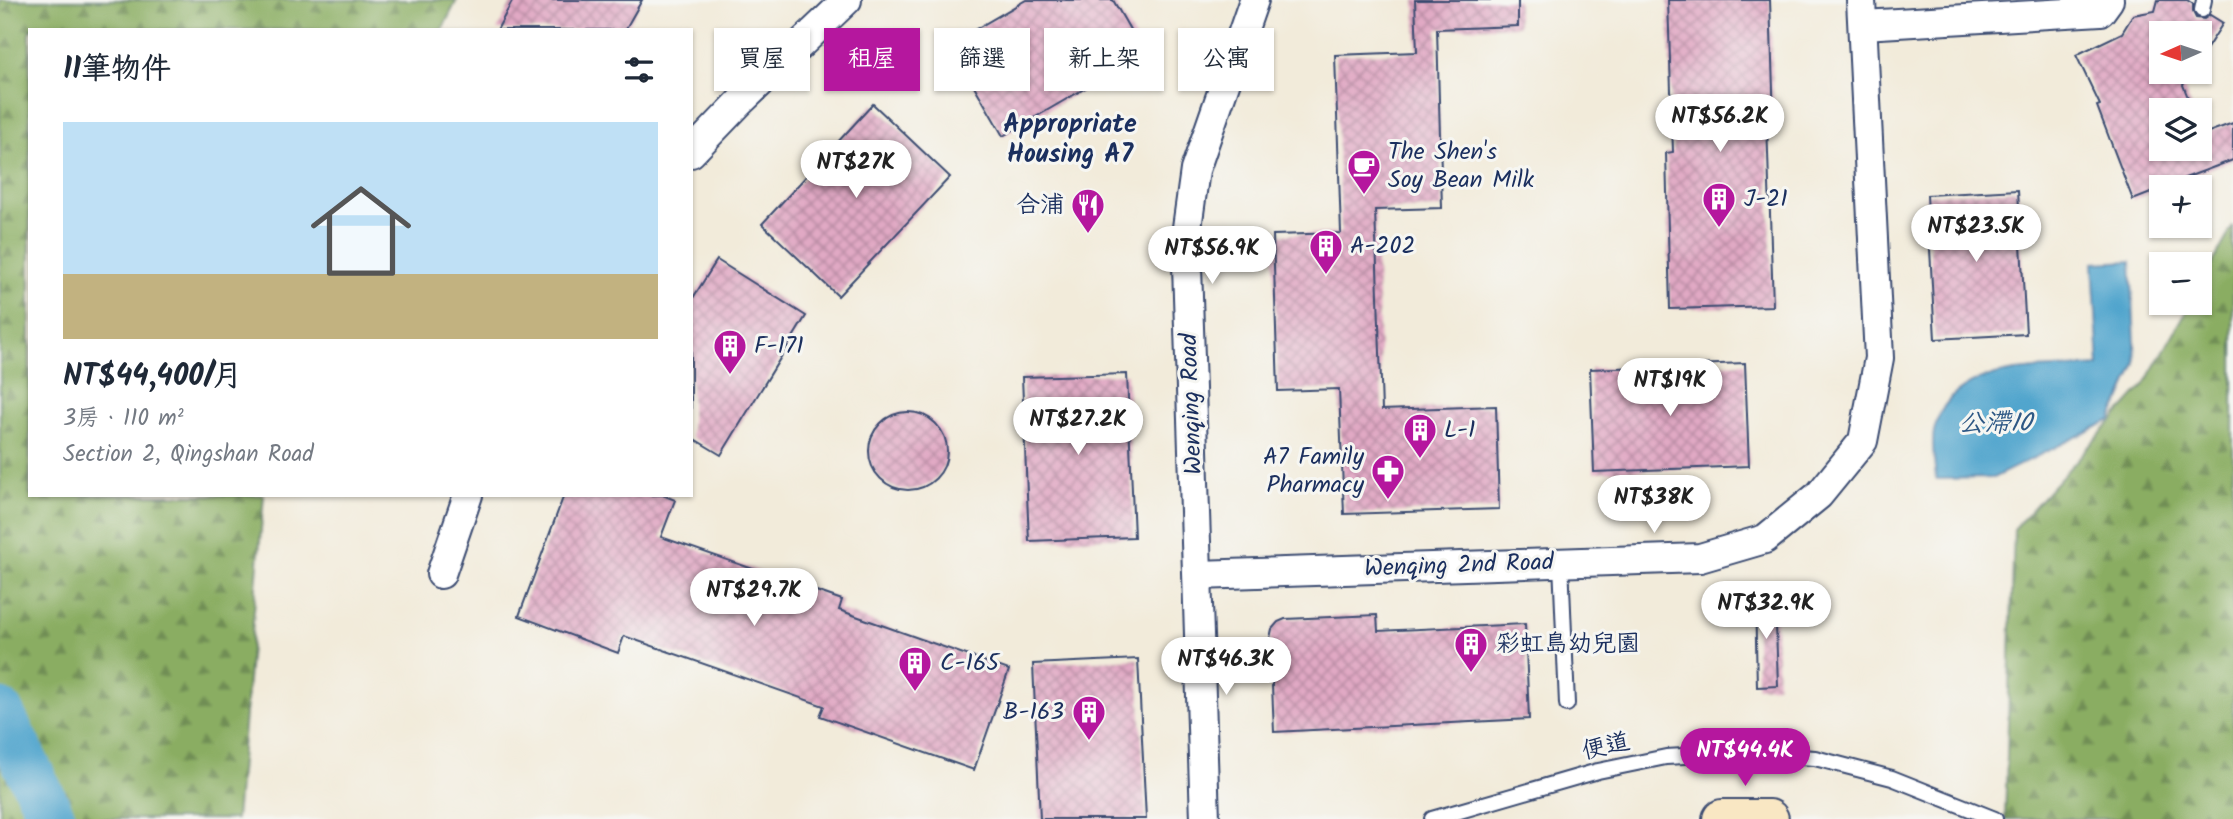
<!DOCTYPE html>
<html lang="zh-TW">
<meta charset="utf-8">
<style>
:root{--surface:#fff;--page:#f6f6f7;--text:#1f2937;--muted:#747a83;--accent:#b5179e}
body{margin:0;font-family:Kalam,"LXGW WenKai TC",sans-serif;background:var(--page);color:var(--text);height:100vh;display:flex;flex-direction:column;font-size:26px;white-space:nowrap}
*{box-sizing:border-box;margin:0}
p{font-size:23px;color:var(--muted)}
.icon{flex:none;width:38px;height:38px;fill:none;stroke:currentColor;stroke-width:2;stroke-linecap:round;stroke-linejoin:round}
.map{position:relative;flex:1;overflow:hidden}
.panel{position:absolute;left:28px;top:28px;width:665px;height:469px;display:flex;flex-direction:column;background:var(--surface);border-radius:0px;box-shadow:0 2px 5px #0004}
.panel>*{flex:none}
.hud{position:absolute;left:714px;top:28px;width:665px;height:63px;display:flex;gap:14px}
.needle{width:46px;rotate:267deg}
.buttons{position:absolute;left:2149px;top:21px;display:grid;gap:14px}
.buttons a{display:grid;place-items:center;width:63px;height:63px;border-radius:0px;background:var(--surface);box-shadow:0 2px 5px #0004;font-size:35px}
.price{position:absolute;translate:-50% -60px;padding:0 16px;border-radius:24px;background:#fff;color:#222;font-size:23px;line-height:46px;filter:drop-shadow(0 2px 4px #0008)}
.price::after{content:'';position:absolute;left:50%;top:42px;width:21px;height:16px;margin-left:-10px;background:inherit;clip-path:polygon(0 0,100% 0,50% 100%)}
.price.on{background:var(--accent);color:#fff}
ul{padding:0;list-style:none}
li{display:grid;align-content:center;gap:14px;height:371px;padding:0 35px}
li span{display:grid;place-items:center;height:217px;border-radius:0px;color:#555}
li>.icon{margin-inline-start:auto}
span .icon{width:126px;height:126px;fill:#fffc;stroke-width:1}
li b{font-size:30px}
h2{display:flex;justify-content:space-between;align-items:center;height:84px;padding:0 35px;font-size:30px}
.pill{padding:0 24px;border-radius:0px;background:var(--surface);box-shadow:0 2px 5px #0004;font-size:24px;line-height:63px}
.pill.on{background:var(--accent);color:#fff}
.map>svg:first-child{display:block}
</style>
<div class="map">
<svg width="2233" height="819" viewBox="0 0 2233 819">
<defs>
<pattern id="forest-firs" width="22" height="20" patternUnits="userSpaceOnUse" patternTransform="scale(1.75)"><rect width="22" height="20" fill="#8aad62"/><path d="M5 1l3.5 6h-7zM16 11l3.5 6h-7z" fill="#708d54"/></pattern>
<pattern id="building-cross-hatch" width="8" height="8" patternUnits="userSpaceOnUse" patternTransform="scale(1.75)"><rect width="8" height="8" fill="#e1a9c4"/><path d="M0 0l8 8M0 8l8-8" fill="none" stroke="#b68aa2"/></pattern>
</defs>
<rect width="100%" height="100%" fill="#f6f6f2"/>
<filter id="ink" filterUnits="userSpaceOnUse"><feTurbulence type="fractalNoise" baseFrequency=".0143" numOctaves="2"/><feDisplacementMap in="SourceGraphic" scale="14" xChannelSelector="R" yChannelSelector="G"/><feConvolveMatrix kernelMatrix="1 2 1 2 8 2 1 2 1" color-interpolation-filters="sRGB"/></filter>
<filter id="wash" filterUnits="userSpaceOnUse"><feTurbulence type="fractalNoise" baseFrequency=".00686" numOctaves="4" result="noise"/><feDisplacementMap in="SourceGraphic" scale="28" xChannelSelector="R" yChannelSelector="G"/><feGaussianBlur stdDeviation="1.57" result="paint"/><feColorMatrix in="noise" values="0 0 0 0 0 0 0 0 0 0 0 0 0 0 0 0 0 1.4 0 .05"/><feComposite in="paint" operator="in"/></filter>
<g filter="url(#wash)">
<rect width="100%" height="100%" fill="#f2ebda"/>
<g fill="url(#forest-firs)" stroke="#526e60" stroke-width="2">
<polygon points="0,0 457,0 442,30 30,30 30,495 264,495 236,819 0,819"/>
<polygon points="2233,226 2233,819 2005,819 2014,529 2144,386 2191,303 2200,303 2200,286"/>
</g>
<path fill="#51a5cd" stroke="#366a96" stroke-width="2" d="M2131 261 2136 364 2111 420 1993 478 1936 479C1935 464 1931 445 1934 431 1949 359 2044 371 2099 366L2093 263Z"/>
<g fill="none" stroke-linecap="round" stroke-linejoin="round">
<polyline stroke="#51a5cd" stroke-width="47" points="0,712 53,819"/>
</g>
<g id="blocks">
<g fill="url(#building-cross-hatch)">
<polygon points="513,0 642,0 625,30 497,30"/>
<polygon points="1026,0 1113,0 1144,54 1003,136 950,44"/>
<polygon points="1415,0 1518,0 1518,26 1437,29 1442,208 1375,210 1382,410 1496,406 1499,509 1344,514 1339,389 1278,391 1273,235 1341,233 1335,55 1417,52"/>
<polygon points="1668,0 1770,0 1774,121 1767,122 1773,306 1670,309 1666,153 1673,152"/>
<polygon points="2158,0 2187,0 2193,4 2193,12 2196,18 2204,19 2210,15 2223,23 2200,59 2200,33 2161,33 2161,72 2192,72 2183,85 2193,110 2161,110 2161,149 2200,149 2200,121 2202,120 2206,133 2233,123 2233,160 2161,187 2161,189 2133,200 2097,106 2100,105 2076,55 2122,33 2133,15 2155,11"/>
<polygon points="873,104 950,177 838,296 762,224"/>
<polygon points="2018,190 2026,334 1935,339 1927,195"/>
<polygon points="717,260 806,316 721,455 691,437 691,301"/>
<polygon points="1745,363 1749,466 1594,472 1590,369"/>
<polygon points="1127,374 1134,537 1029,541 1022,377"/>
<circle cx="908" cy="451" r="39"/>
<polygon points="564,495 663,495 675,500 661,537 842,600 839,610 1009,670 974,770 820,716 824,706 624,636 618,653 519,616"/>
<polygon points="1755,595 1775,595 1778,686 1757,687"/>
<polygon points="1377,615 1378,631 1525,624 1529,719 1274,732 1270,638 1272,629 1278,622 1285,619"/>
<polygon points="1138,659 1146,819 1040,819 1033,664"/>
</g>
</g>
</g>
<g filter="url(#ink)">
<use href="#blocks" fill-opacity="0" stroke="#3b4b71" stroke-width="2"/>
<g fill="none" stroke-linecap="round" stroke-linejoin="round">
<defs>
<g id="lane">
<polyline points="2202,10 2204,0"/>
<polyline points="1561,563 1567,704"/>
<polyline points="1432,819 1598,771 1666,757 1739,753 1815,758 1892,778 1995,819"/>
</g>
<g id="street">
<polyline points="1863,25 2101,11 2109,0"/>
<polyline points="691,153 739,103 847,0"/>
<polyline points="441,574 468,495"/>
<polyline points="1198,575 1700,558 1765,539 1819,495 1863,441 1879,358 1861,0"/>
<polyline points="1205,819 1186,235 1195,170 1254,0"/>
</g>
<polyline id="secondary" points="1722,819 1769,819"/>
</defs>
<use href="#lane" stroke="#3b4b71" stroke-width="18"/>
<use href="#street" stroke="#3b4b71" stroke-width="32"/>
<use href="#secondary" stroke="#3b4b71" stroke-width="42"/>
<use href="#lane" stroke="#fff" stroke-width="14"/>
<use href="#street" stroke="#fff" stroke-width="28"/>
<use href="#secondary" stroke="#f9e7c3" stroke-width="38"/>
</g>
</g>
<defs>
<symbol id="cafe-pin" viewBox="-11 -11 22 30"><path d="M0 17L-7.5 6A9.5 9.5 0 1 1 7.5 6Z" fill="#b5179e" stroke="#f6f6f2"/><path d="M-5.5-4.5H6V0H3Q3 3.5 0 3.5H-2.5Q-5.5 3.5-5.5 0ZM3-3.2v2h1.7v-2ZM-6 4.5H4V6H-6Z" fill="#fff"/></symbol>
<symbol id="building-pin" viewBox="-11 -11 22 30"><path d="M0 17L-7.5 6A9.5 9.5 0 1 1 7.5 6Z" fill="#b5179e" stroke="#f6f6f2"/><path d="M-4-6H4V6H1V3H-1V6H-4ZM-2.5-4.3h1.7v1.8h-1.7ZM.8-4.3h1.7v1.8H.8ZM-2.5-1h1.7V.8h-1.7ZM.8-1h1.7V.8H.8Z" fill="#fff"/></symbol>
<symbol id="restaurant-pin" viewBox="-11 -11 22 30"><path d="M0 17L-7.5 6A9.5 9.5 0 1 1 7.5 6Z" fill="#b5179e" stroke="#f6f6f2"/><path d="M-5-6h1v4h1v-4h1v4h1v-4h1v5L-1.5 .5V6h-2V.5L-5-1ZM5-6V6H3V1.5H1.5Q1.5-4 5-6Z" fill="#fff"/></symbol>
<symbol id="pharmacy-pin" viewBox="-11 -11 22 30"><path d="M0 17L-7.5 6A9.5 9.5 0 1 1 7.5 6Z" fill="#b5179e" stroke="#f6f6f2"/><path d="M-2-6h4v4h4v4h-4v4h-4v-4h-4v-4h4Z" fill="#fff"/></symbol>
</defs>
<g fill-rule="evenodd">
<use href="#cafe-pin" x="1345" y="147" width="38" height="52"/>
<use href="#building-pin" x="1700" y="180" width="38" height="52"/>
<use href="#restaurant-pin" x="1069" y="186" width="38" height="52"/>
<use href="#building-pin" x="1307" y="227" width="38" height="52"/>
<use href="#building-pin" x="711" y="327" width="38" height="52"/>
<use href="#building-pin" x="1401" y="411" width="38" height="52"/>
<use href="#pharmacy-pin" x="1369" y="452" width="38" height="52"/>
<use href="#building-pin" x="1452" y="625" width="38" height="52"/>
<use href="#building-pin" x="896" y="644" width="38" height="52"/>
<use href="#building-pin" x="1070" y="693" width="38" height="52"/>
</g>
<g text-anchor="middle" dominant-baseline="central" stroke-width="6" stroke-linejoin="round" paint-order="stroke">
<g font-size="24" fill="#1b2f5e" stroke="#f6f6f2" text-anchor="start">
<text x="1388" y="152">The Shen's<tspan x="1388" dy="28">Soy Bean Milk</tspan></text>
<text x="1744" y="199">J-21</text>
<text x="1064" y="205" text-anchor="end">合浦</text>
<text x="1350" y="246">A-202</text>
<text x="754" y="346">F-171</text>
<text x="1444" y="430">L-1</text>
<text x="1364" y="457" text-anchor="end">A7 Family<tspan x="1364" dy="28">Pharmacy</tspan></text>
<text x="1496" y="644">彩虹島幼兒園</text>
<text x="940" y="663">C-165</text>
<text x="1064" y="712" text-anchor="end">B-163</text>
</g>
<g font-size="24" fill="#1b2f5e" stroke="#f6f6f2">
<text transform="translate(1192 404) rotate(-92)">Wenqing Road</text>
<text transform="translate(1459 566) rotate(-2)">Wenqing 2nd Road</text>
<text transform="translate(1606 747) rotate(-13)">便道</text>
</g>
<g font-size="26" font-weight="bold" fill="#1b2f5e" stroke="#f6f6f2">
<text x="1070" y="125">Appropriate<tspan x="1070" dy="30">Housing A7</tspan></text>
</g>
<g font-size="26" font-style="italic" fill="#2e5885" stroke="#f6f6f2">
<text x="1995" y="424">公滯10</text>
</g>
</g>
</svg>
<div class="buttons">
<a><svg class="needle" viewBox="-14 -14 28 28"><path d="M0-13l5 13h-10z" fill="#e53935"/><path d="M0 13l5-13h-10z" fill="#747a83"/></svg></a>
<a><svg class="icon" aria-label="layers" viewBox="0 0 24 24"><path d="M12 4l9 5-9 5-9-5zM3 14l9 5 9-5"/></svg></a>
<a>+</a>
<a>−</a>
</div>
<b class="price" style="left:1720px;top:154px">NT$56.2K</b>
<b class="price" style="left:856px;top:200px">NT$27K</b>
<b class="price" style="left:1976px;top:264px">NT$23.5K</b>
<b class="price" style="left:1212px;top:286px">NT$56.9K</b>
<b class="price" style="left:1670px;top:418px">NT$19K</b>
<b class="price" style="left:1078px;top:457px">NT$27.2K</b>
<b class="price" style="left:1654px;top:535px">NT$38K</b>
<b class="price" style="left:754px;top:628px">NT$29.7K</b>
<b class="price" style="left:1766px;top:641px">NT$32.9K</b>
<b class="price" style="left:1226px;top:697px">NT$46.3K</b>
<b class="price on" style="left:1745px;top:788px">NT$44.4K</b>
<div class="hud">
<a class="pill">買屋</a>
<a class="pill on">租屋</a>
<a class="pill">篩選</a>
<a class="pill">新上架</a>
<a class="pill">公寓</a>
</div>
<section class="panel">
<h2>11筆物件<svg class="icon" aria-label="filters" viewBox="0 0 24 24"><path d="M4 7h16M4 17h16"/><circle cx="9" cy="7" r="2"/><circle cx="15" cy="17" r="2"/></svg></h2>
<ul>
<li><span style="background:linear-gradient(#bfe0f5 70%,#c2b280 0)"><svg class="icon" aria-label="home" viewBox="0 0 24 24"><path d="M3 11l9-7 9 7M6 9v11h12V9"/></svg></span><div><b>NT$44,400/月</b><p>3房 · 110 m²</p><p>Section 2, Qingshan Road</p></div></li>
</ul>
</section>
</div>
